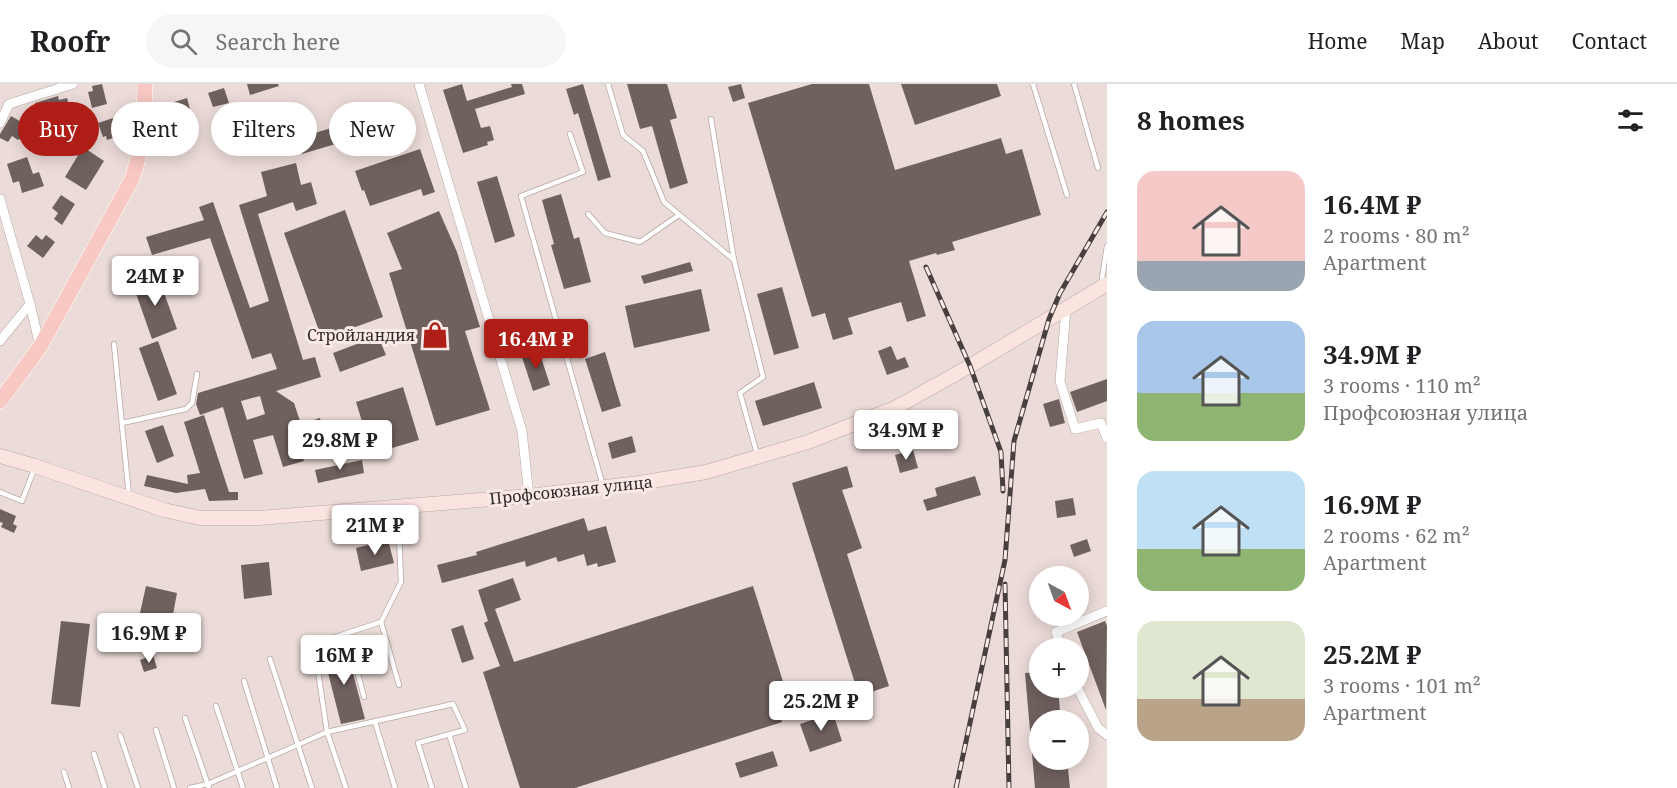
<!DOCTYPE html>
<meta charset="utf-8">
<style>
:root{--surface:#fff;--page:#f6f6f6;--text:#202124;--muted:#757577;--line:#e0e0e0;--accent:#ae1e16}
body{margin:0;font-family:"Noto Serif",serif;background:var(--page);color:var(--text);height:100vh;display:flex;flex-direction:column;font-size:22px;white-space:nowrap}
*{box-sizing:border-box;margin:0}
p{font-size:20px;color:var(--muted)}
.icon{flex:none;width:33px;height:33px;fill:none;stroke:currentColor;stroke-width:2;stroke-linecap:round;stroke-linejoin:round}
.map{position:relative;flex:1;overflow:hidden}
.drawer{display:flex;flex-direction:column;background:var(--surface);width:570px}
.drawer>*{flex:none}
.guide{position:absolute;left:18px;top:18px;width:570px;height:54px;display:flex;gap:12px}
.needle{width:39px;rotate:139deg}
.fabs{position:absolute;left:1029px;top:482px;display:grid;gap:12px}
.fabs a{display:grid;place-items:center;width:60px;height:60px;border-radius:50%;background:var(--surface);box-shadow:0 3px 15px #0003;font-size:30px}
.price{position:absolute;translate:-50% -51px;padding:0 14px;border-radius:6px;background:#fff;color:#222;font-size:20px;line-height:39px;filter:drop-shadow(0 2px 3px #0008)}
.price::after{content:'';position:absolute;left:50%;top:36px;width:18px;height:14px;margin-left:-9px;background:inherit;clip-path:polygon(0 0,100% 0,50% 100%)}
.price.current{background:var(--accent);color:#fff}
ul{padding:0;list-style:none}
li{display:flex;align-items:center;gap:18px;height:150px;padding:0 30px}
li span{display:grid;place-items:center;flex:none;width:168px;height:120px;border-radius:18px;color:#555}
li>.icon{margin-inline-start:auto}
span .icon{width:72px;height:72px;fill:#fffc;stroke-width:1}
li b{font-size:26px}
h2{display:flex;justify-content:space-between;align-items:center;height:72px;padding:0 30px;font-size:26px}
.tag{padding:0 21px;border-radius:27px;background:var(--surface);box-shadow:0 3px 15px #0003;font-size:21px;line-height:54px}
.tag.current{background:var(--accent);color:#fff}
header{display:flex;align-items:center;gap:36px;box-sizing:border-box;height:84px;padding:0 30px;background:var(--surface);border-bottom:2px solid var(--line)}
header strong{font-size:28px}
nav{display:flex;gap:33px;margin-inline-start:auto;font-size:21px}
.search{width:420px;height:54px;background:var(--page);display:flex;align-items:center;gap:15px;box-sizing:border-box;padding:0 21px;border-radius:33px;color:var(--muted);font-size:22px}
main{display:flex;flex:1;min-height:0}
.map>svg:first-child{display:block}
</style>
<header>
<strong>Roofr</strong>
<div class="search"><svg class="icon" aria-label="search" viewBox="0 0 24 24"><circle cx="10" cy="10" r="6"/><path d="M15 15l6 6"/></svg>Search here</div>
<nav><a>Home</a><a>Map</a><a>About</a><a>Contact</a></nav>
</header>
<main>
<div class="map">
<svg width="1107" height="704" viewBox="0 0 1107 704">
<rect width="100%" height="100%" fill="#ecdcd9"/>
<g fill="#6f615e" fill-rule="evenodd">
<polygon points="102,0 107,20 92,24 88,8 93,7 92,2"/>
<polygon points="247,0 278,0 279,2 250,11"/>
<polygon points="462,0 467,17 512,3 511,0 522,0 525,10 475,25 481,44 490,42 494,56 487,58 488,61 463,69 443,6"/>
<polygon points="583,0 611,93 598,97 578,29 574,31 566,5"/>
<polygon points="627,0 667,0 677,34 670,36 688,99 670,105 652,42 640,45"/>
<polygon points="741,0 745,14 733,18 728,3"/>
<polygon points="812,0 869,0 895,86 1001,54 1006,70 1022,65 1041,131 952,158 955,166 937,171 936,169 909,177 926,232 907,238 901,218 848,234 853,250 833,256 825,229 812,233 748,19"/>
<polygon points="901,0 997,0 1001,12 915,41"/>
<polygon points="224,4 229,19 213,23 208,9"/>
<polygon points="58,12 59,16 67,14 72,31 41,40 35,19"/>
<polygon points="187,14 191,29 175,34 171,19"/>
<polygon points="398,24 403,40 302,70 298,54"/>
<polygon points="11,32 57,59 49,72 19,55 18,56 12,52 8,58 0,54 0,50"/>
<polygon points="113,34 119,52 107,56 106,52 103,53 98,39"/>
<polygon points="83,63 104,77 86,106 65,93"/>
<polygon points="420,65 435,108 423,112 421,105 370,122 364,106 362,107 355,87"/>
<polygon points="27,73 33,90 39,88 44,102 22,109 19,97 13,99 7,80"/>
<path d="M296 79 301 101 311 98 317 120 296 127 293 118 258 130 303 276 315 273 321 293 276 307 294 319 301 340 320 334 324 351 298 358 304 377 283 383 273 351 253 356 263 390 244 395 223 323 200 331 196 320 198 309 277 285 271 269 252 275 210 154 152 171 146 153 204 136 199 123 213 118 250 224 269 217 239 121 267 112 261 88ZM260 312 265 330 247 336 241 317Z"/>
<polygon points="497,92 515,152 495,159 477,98"/>
<polygon points="561,110 574,155 579,153 591,198 564,205 551,161 554,160 542,116"/>
<polygon points="61,111 75,120 62,141 54,135 58,129 52,124"/>
<polygon points="345,126 383,233 322,255 284,149"/>
<polygon points="439,127 457,168 480,243 465,247 490,326 436,342 389,189 402,185 387,149"/>
<polygon points="36,151 42,156 46,151 55,158 43,174 27,162"/>
<polygon points="690,178 693,187 644,200 641,192"/>
<polygon points="158,192 177,245 152,255 133,201"/>
<polygon points="782,203 799,264 774,271 757,210"/>
<polygon points="701,205 710,247 634,264 625,222"/>
<polygon points="378,252 386,271 340,288 333,269"/>
<polygon points="158,257 177,310 158,317 139,264"/>
<polygon points="891,262 897,276 905,273 909,283 887,291 878,267"/>
<polygon points="538,264 550,301 533,307 521,270"/>
<polygon points="605,268 621,322 602,328 585,275"/>
<polygon points="1107,295 1107,317 1077,328 1070,308"/>
<polygon points="814,298 822,324 763,342 755,317"/>
<polygon points="403,303 419,356 372,370 356,318"/>
<polygon points="1059,315 1065,339 1050,343 1043,320"/>
<polygon points="204,331 229,408 238,408 238,416 209,417 205,405 176,409 144,402 147,391 188,400 187,391 200,389 184,338"/>
<polygon points="163,341 174,372 157,379 145,347"/>
<polygon points="632,352 636,368 612,375 608,359"/>
<polygon points="913,366 918,384 900,389 895,371"/>
<polygon points="362,376 364,389 318,399 315,386"/>
<polygon points="847,382 853,403 842,406 862,464 847,470 889,602 859,612 792,399"/>
<polygon points="975,392 981,411 927,427 923,416 937,412 935,404"/>
<polygon points="1073,414 1076,431 1057,434 1055,417"/>
<polygon points="0,425 16,432 13,440 17,442 14,449 1,443 3,439 0,438"/>
<polygon points="584,434 588,447 606,442 616,478 598,483 597,479 587,482 584,470 558,478 556,473 526,483 525,477 442,499 437,481 477,471 476,468"/>
<polygon points="1087,455 1091,467 1074,473 1070,461"/>
<polygon points="388,456 394,479 361,487 356,464"/>
<polygon points="269,478 272,511 244,515 241,481"/>
<polygon points="513,494 521,516 495,525 514,578 753,502 785,604 772,608 782,638 575,704 520,704 483,588 500,582 484,539 488,537 478,506"/>
<polygon points="146,502 177,509 172,536 140,529"/>
<polygon points="61,537 90,540 80,623 51,620"/>
<polygon points="1105,537 1107,542 1106,626 1077,548"/>
<polygon points="463,541 474,575 462,579 451,545"/>
<polygon points="346,563 365,635 341,640 323,569"/>
<polygon points="153,571 157,584 144,588 140,576"/>
<polygon points="1040,588 1040,603 1058,603 1060,628 1068,627 1068,636 1040,636 1040,675 1067,675 1070,704 1035,704 1025,589"/>
<polygon points="833,629 842,657 810,668 800,640"/>
<polygon points="773,667 778,682 740,694 735,679"/>
</g>
<g fill="none" stroke-linecap="round" stroke-linejoin="round">
<defs>
<g id="service">
<polyline points="608,0 623,51 643,67 664,118 734,176"/>
<polyline points="1033,0 1067,111"/>
<polyline points="1074,0 1098,84"/>
<polyline points="711,35 734,176 763,293 740,309 757,370"/>
<polyline points="570,50 583,88 521,112 603,402"/>
<polyline points="588,130 605,149 640,158 679,131"/>
<polyline points="1101,201 1107,162"/>
<polyline points="114,260 129,412"/>
<polyline points="122,339 186,325 192,319 197,290"/>
<polyline points="0,408 22,417 35,383"/>
<polyline points="381,538 399,601"/>
<polyline points="347,549 364,613"/>
<polyline points="270,575 312,704"/>
<polyline points="244,597 277,704"/>
<polyline points="216,622 243,704"/>
<polyline points="185,634 209,704"/>
<polyline points="375,638 395,704"/>
<polyline points="156,646 174,704"/>
<polyline points="449,650 466,704"/>
<polyline points="120,651 138,704"/>
<polyline points="94,670 105,704"/>
<polyline points="64,688 69,704"/>
<polyline points="190,704 208,700 327,648 314,560 381,538 401,498 398,425"/>
<polyline points="346,704 327,648 453,620 465,646 418,659 432,704"/>
</g>
<g id="minor">
<polyline points="419,0 522,347 529,412"/>
<polyline points="0,39 9,20 73,0"/>
<polyline points="0,115 30,220 0,257"/>
<polyline points="30,220 40,262"/>
<polyline points="1066,225 1060,297 1075,345 1101,339 1107,354"/>
<polyline points="1061,564 1056,548 1107,527"/>
<polyline points="1077,603 1098,644 1107,651"/>
</g>
<polyline id="secondary" points="0,372 35,382 164,426 200,434 259,434 529,412 639,399 706,388 808,358 895,324 970,282 1107,200"/>
<path id="primary" d="M0 317 40 263 132 95C143 64 144 33 145 0"/>
</defs>
<use href="#service" stroke="#b7a7a4" stroke-width="6"/>
<use href="#minor" stroke="#b7a7a4" stroke-width="10"/>
<use href="#secondary" stroke="#b7a7a4" stroke-width="15"/>
<use href="#primary" stroke="#fff" stroke-width="16"/>
<use href="#service" stroke="#fff" stroke-width="4.5"/>
<use href="#minor" stroke="#fff" stroke-width="9"/>
<use href="#secondary" stroke="#fbe4e0" stroke-width="14"/>
<use href="#primary" stroke="#f8c9c2" stroke-width="15"/>
<defs>
<g id="rail">
<polyline points="926,183 970,282 1001,368 1003,407"/>
<polyline points="1005,500 1009,704"/>
<polyline points="956,704 1005,476 1014,357 1049,235 1060,209 1107,128"/>
</g>
</defs>
<use href="#rail" stroke="#47403f" stroke-width="5"/>
<use href="#rail" stroke="#fae9e6" stroke-width="3" stroke-dasharray="9" stroke-linecap="butt"/>
</g>
<defs>
<symbol id="shop-bare" viewBox="-9 -9 18 18"><path d="M-5-2.5h2.3a2.7 3.5 0 0 1 5.4 0H5L5.5 6h-11ZM-1.5-2.5h3a1.5 2.3 0 0 0-3 0Z" fill="#ae1e16" stroke="#fae9e6" stroke-width="2.5" paint-order="stroke"/></symbol>
</defs>
<g fill-rule="evenodd">
<use href="#shop-bare" x="416" y="232" width="38" height="38"/>
</g>
<g text-anchor="middle" dominant-baseline="central" stroke-width="6" stroke-linejoin="round" paint-order="stroke">
<g font-size="16" fill="#2f2928" stroke="#fae9e6" text-anchor="end">
<text x="415" y="251">Стройландия</text>
</g>
<g font-size="16" fill="#2f2928" stroke="#fae9e6">
<text transform="translate(571 406) rotate(-6)">Профсоюзная улица</text>
</g>
</g>
</svg>
<div class="fabs">
<a><svg class="needle" viewBox="-14 -14 28 28"><path d="M0-13l5 13h-10z" fill="#e53935"/><path d="M0 13l5-13h-10z" fill="#757577"/></svg></a>
<a>+</a>
<a>−</a>
</div>
<b class="price" style="left:155px;top:223px">24M ₽</b>
<b class="price current" style="left:536px;top:286px">16.4M ₽</b>
<b class="price" style="left:906px;top:377px">34.9M ₽</b>
<b class="price" style="left:340px;top:387px">29.8M ₽</b>
<b class="price" style="left:375px;top:472px">21M ₽</b>
<b class="price" style="left:149px;top:580px">16.9M ₽</b>
<b class="price" style="left:344px;top:602px">16M ₽</b>
<b class="price" style="left:821px;top:648px">25.2M ₽</b>
<div class="guide">
<a class="tag current">Buy</a>
<a class="tag">Rent</a>
<a class="tag">Filters</a>
<a class="tag">New</a>
</div>
</div>
<section class="drawer">
<h2>8 homes<svg class="icon" aria-label="filters" viewBox="0 0 24 24"><path d="M4 7h16M4 17h16"/><circle cx="9" cy="7" r="2"/><circle cx="15" cy="17" r="2"/></svg></h2>
<ul>
<li><span style="background:linear-gradient(#f6c9c9 75%,#9aa5b1 0)"><svg class="icon" aria-label="home" viewBox="0 0 24 24"><path d="M3 11l9-7 9 7M6 9v11h12V9"/></svg></span><div><b>16.4M ₽</b><p>2 rooms · 80 m²</p><p>Apartment</p></div></li>
<li><span style="background:linear-gradient(#a9c7e8 60%,#8fb573 0)"><svg class="icon" aria-label="home" viewBox="0 0 24 24"><path d="M3 11l9-7 9 7M6 9v11h12V9"/></svg></span><div><b>34.9M ₽</b><p>3 rooms · 110 m²</p><p>Профсоюзная улица</p></div></li>
<li><span style="background:linear-gradient(#bfe0f5 65%,#8fb573 0)"><svg class="icon" aria-label="home" viewBox="0 0 24 24"><path d="M3 11l9-7 9 7M6 9v11h12V9"/></svg></span><div><b>16.9M ₽</b><p>2 rooms · 62 m²</p><p>Apartment</p></div></li>
<li><span style="background:linear-gradient(#dfe7d0 65%,#b9a48a 0)"><svg class="icon" aria-label="home" viewBox="0 0 24 24"><path d="M3 11l9-7 9 7M6 9v11h12V9"/></svg></span><div><b>25.2M ₽</b><p>3 rooms · 101 m²</p><p>Apartment</p></div></li>
</ul>
</section>
</main>
